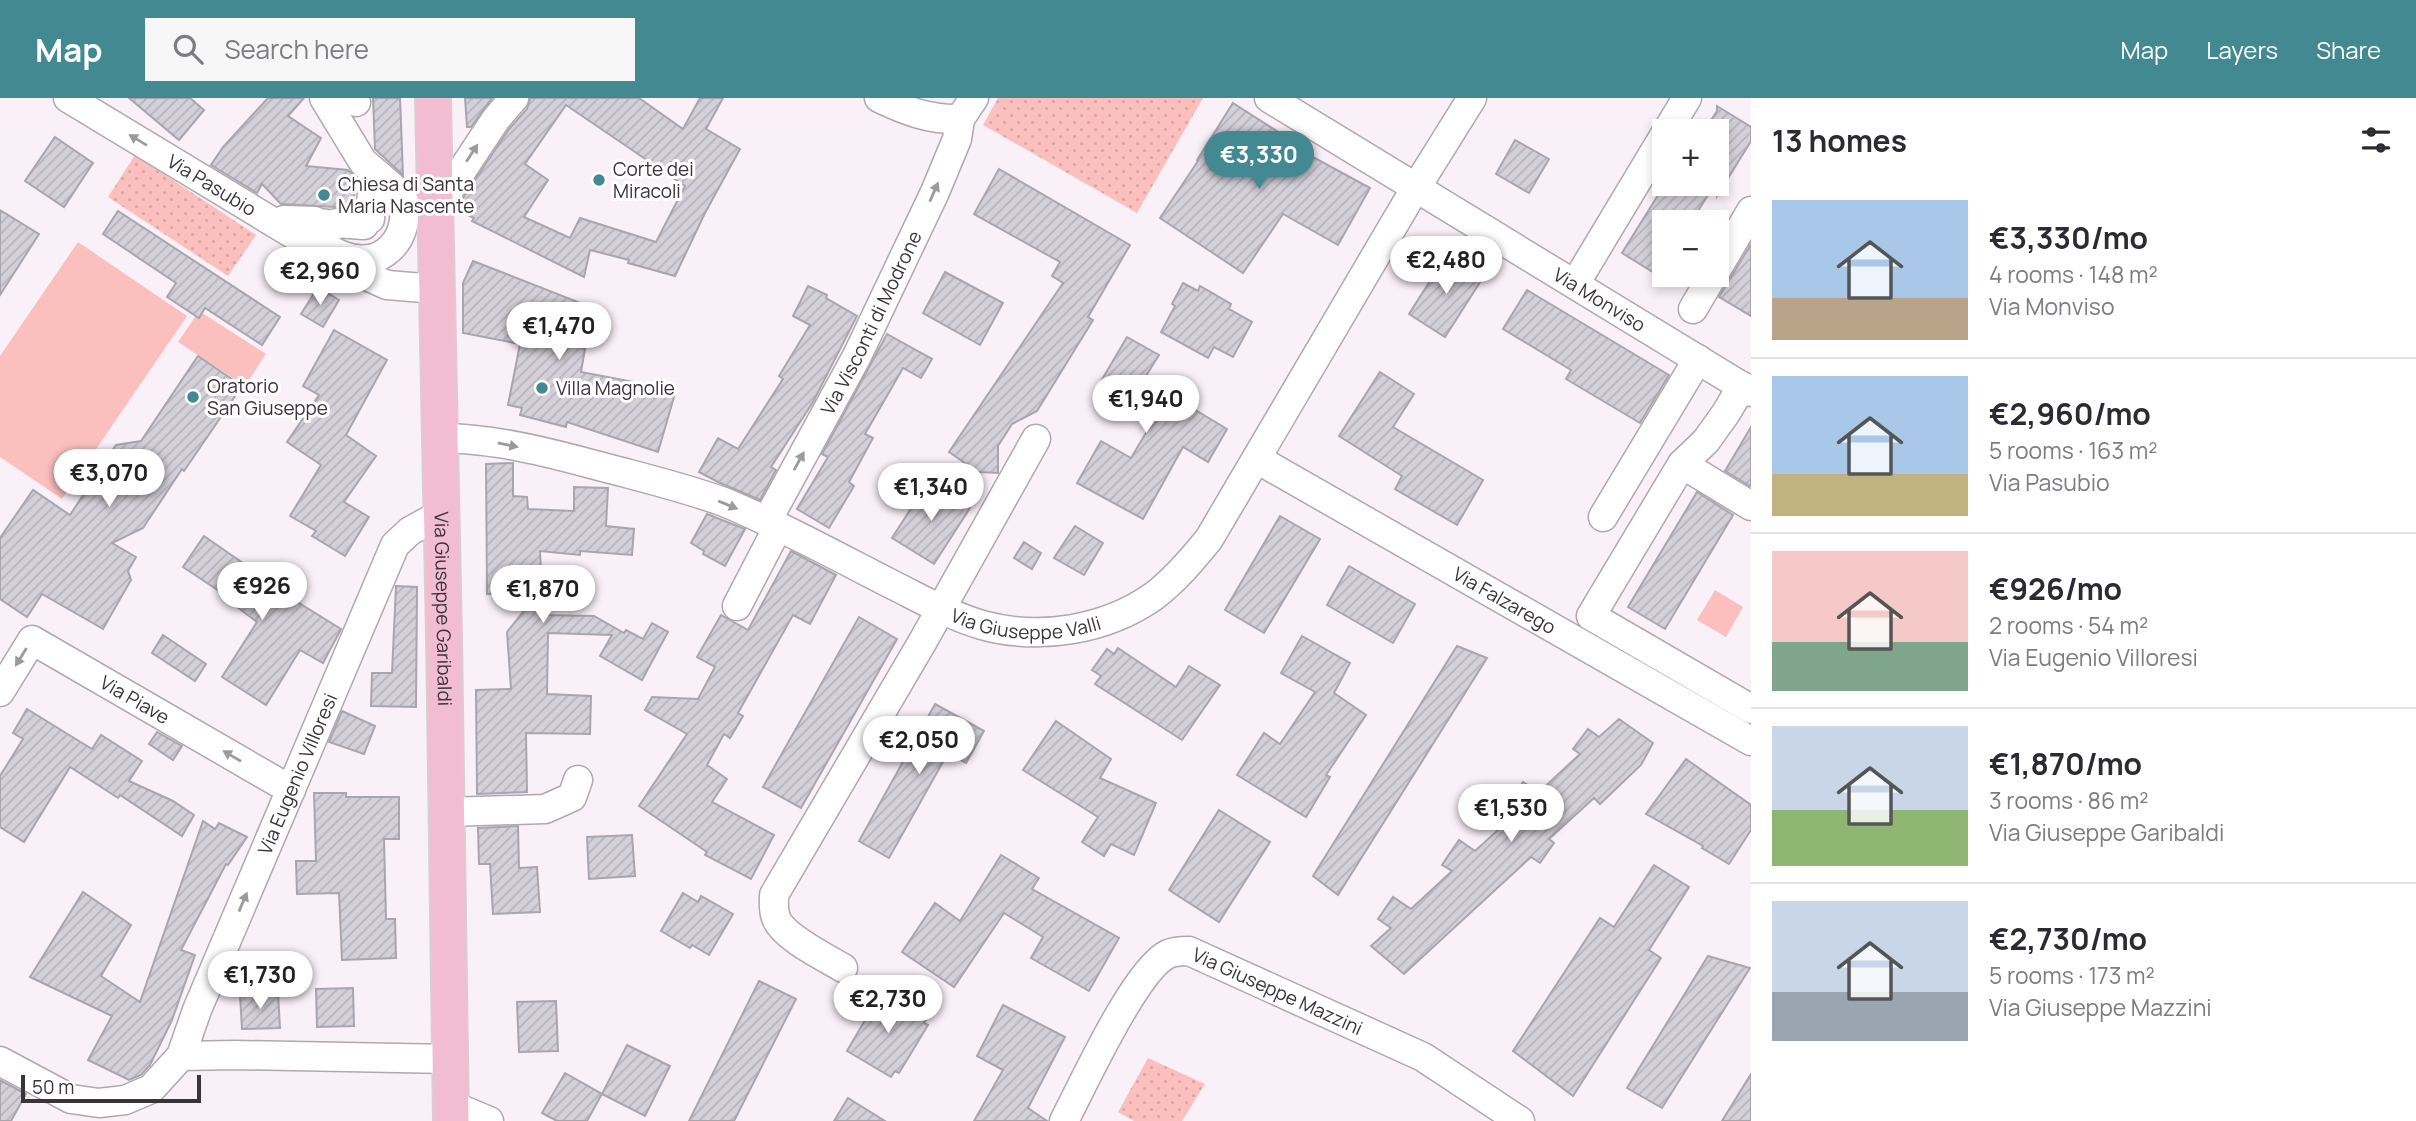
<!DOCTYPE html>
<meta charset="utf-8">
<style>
:root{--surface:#fff;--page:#f7f7f7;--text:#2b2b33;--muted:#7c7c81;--line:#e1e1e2;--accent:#428992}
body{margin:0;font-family:Manrope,sans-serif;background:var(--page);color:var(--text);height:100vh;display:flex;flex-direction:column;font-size:26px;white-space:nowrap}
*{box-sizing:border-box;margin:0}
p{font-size:23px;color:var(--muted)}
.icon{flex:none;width:38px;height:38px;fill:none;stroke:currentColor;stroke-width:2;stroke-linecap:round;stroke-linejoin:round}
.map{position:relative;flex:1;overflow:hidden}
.panel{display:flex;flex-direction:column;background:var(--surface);width:665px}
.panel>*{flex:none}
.tools{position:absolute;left:1652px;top:21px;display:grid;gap:14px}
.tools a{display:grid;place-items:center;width:77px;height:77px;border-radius:0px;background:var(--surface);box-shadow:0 4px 10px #0003;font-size:35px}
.scale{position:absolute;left:21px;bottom:18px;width:180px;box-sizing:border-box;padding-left:7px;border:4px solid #383437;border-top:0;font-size:19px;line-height:24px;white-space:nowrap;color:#383437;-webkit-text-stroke:5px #fff;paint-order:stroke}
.price{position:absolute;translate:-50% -60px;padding:0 16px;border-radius:24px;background:#fff;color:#222;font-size:23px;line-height:46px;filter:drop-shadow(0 2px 4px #0008)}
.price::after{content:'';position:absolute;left:50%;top:42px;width:21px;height:16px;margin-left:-10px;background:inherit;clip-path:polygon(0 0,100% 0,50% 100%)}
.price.on{background:var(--accent);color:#fff}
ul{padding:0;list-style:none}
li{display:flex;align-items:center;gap:21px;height:175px;padding:0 21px}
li+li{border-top:2px solid var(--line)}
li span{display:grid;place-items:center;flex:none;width:196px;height:140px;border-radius:0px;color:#555}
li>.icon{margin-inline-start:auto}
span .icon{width:84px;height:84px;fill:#fffc;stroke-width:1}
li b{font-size:30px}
h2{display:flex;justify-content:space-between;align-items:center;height:84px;padding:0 21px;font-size:30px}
header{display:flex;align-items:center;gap:42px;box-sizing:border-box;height:98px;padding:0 35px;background:var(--accent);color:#fff}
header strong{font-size:33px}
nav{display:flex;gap:38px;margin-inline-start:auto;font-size:24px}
.search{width:490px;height:63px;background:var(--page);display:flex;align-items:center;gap:18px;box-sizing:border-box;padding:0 24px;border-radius:0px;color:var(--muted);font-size:26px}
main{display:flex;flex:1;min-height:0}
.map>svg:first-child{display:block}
</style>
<header>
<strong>Map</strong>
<div class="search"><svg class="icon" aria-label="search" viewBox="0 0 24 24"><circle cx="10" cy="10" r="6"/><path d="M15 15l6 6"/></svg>Search here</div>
<nav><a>Map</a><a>Layers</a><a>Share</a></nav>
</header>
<main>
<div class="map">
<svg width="1751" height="1023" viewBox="0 0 1751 1023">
<defs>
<pattern id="park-dots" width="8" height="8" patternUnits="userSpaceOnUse" patternTransform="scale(1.75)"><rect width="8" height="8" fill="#fbc0bd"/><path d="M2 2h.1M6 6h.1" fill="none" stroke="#d8a6a3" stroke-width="1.8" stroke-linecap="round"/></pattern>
<pattern id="building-hatch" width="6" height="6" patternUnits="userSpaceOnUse" patternTransform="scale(1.75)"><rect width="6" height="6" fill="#d4d0d9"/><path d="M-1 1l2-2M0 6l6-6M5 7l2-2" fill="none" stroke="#b7b3bb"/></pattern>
</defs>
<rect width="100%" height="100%" fill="#faf1f8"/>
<g fill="#fbc0bd">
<polygon points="78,144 187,218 62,401 0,359 0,258"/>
<polygon points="199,213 266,256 245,288 178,244"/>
<polygon points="1715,492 1743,509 1726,539 1697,522"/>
</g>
<g fill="url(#park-dots)">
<polygon points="998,0 1203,0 1137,115 983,27"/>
<polygon points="135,57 256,137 228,178 108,99"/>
<polygon points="1148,960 1205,986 1182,1023 1134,1023 1118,1014"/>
</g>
<g fill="url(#building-hatch)" stroke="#a9a5ae" stroke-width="2" fill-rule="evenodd">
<polygon points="129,0 190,0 204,12 179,42"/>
<polygon points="268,0 304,0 288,18 321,40 306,68 348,72 356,80 353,110 281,106 262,86 257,95 211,67 223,49"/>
<polygon points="373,0 400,0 403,77 375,51"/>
<polygon points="465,0 492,0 471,29 467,29"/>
<path d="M530 0H639L683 31 700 0H723L706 31 740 51 705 115 675 178 628 165 629 162 590 152 584 179 472 123 474 120 460 113 459 106 509 31 527 11ZM566 7 685 88 656 144 580 120 570 140 524 119 548 82 525 66Z"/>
<polygon points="1233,5 1300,48 1298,51 1370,90 1338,147 1283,116 1243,175 1160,120 1198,63 1197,62"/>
<polygon points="1717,8 1751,29 1751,43 1717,98 1717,33 1704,33 1717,13"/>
<polygon points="55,39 93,65 64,109 25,83"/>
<polygon points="1515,42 1549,61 1529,95 1496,76"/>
<polygon points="999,71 1130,147 1088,219 1093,222 1037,313 1012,326 998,348 998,375 978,374 949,354 1063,185 1052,178 1060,164 974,116"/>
<polygon points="1665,86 1715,86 1691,124 1664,124 1664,181 1622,155"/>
<polygon points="0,112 39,136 0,197"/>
<polygon points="118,113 280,219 262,247 205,210 199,220 167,199 176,185 103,136"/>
<polygon points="1751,146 1751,218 1719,199"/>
<polygon points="1446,158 1482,181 1445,239 1409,216"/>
<polygon points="473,163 578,204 569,247 585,251 581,274 676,292 658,354 567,324 566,329 520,317 522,310 508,307 520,246 463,235 463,185"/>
<polygon points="945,174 1003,205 980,247 923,215"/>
<polygon points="1183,185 1198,193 1200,188 1231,206 1229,211 1252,224 1233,259 1214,249 1208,260 1161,234 1175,208 1172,206"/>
<polygon points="808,188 827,197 826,200 857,218 813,304 771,369 776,372 760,402 718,384 699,374 718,340 738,351 783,281 779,278 810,227 793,218"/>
<polygon points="318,189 339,202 323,229 301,216"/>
<polygon points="1527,192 1669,277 1640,325 1566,281 1571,272 1503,231"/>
<polygon points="334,232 387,262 346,337 376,358 344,404 369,419 345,458 312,438 316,433 290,418 321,367 287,344 319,297 303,288"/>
<polygon points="887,236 932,261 921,280 903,270 865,336 873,340 849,384 854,388 829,430 797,411 828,359 822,356"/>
<polygon points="1127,239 1159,257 1144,281 1227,331 1208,364 1183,349 1143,421 1077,385 1101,343 1131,360 1153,323 1097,290"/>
<polygon points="198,258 242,288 184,373 182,371 143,430 112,445 136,459 128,473 131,482 103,531 42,496 27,519 0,501 0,440 33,392 70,417 116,347 141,343"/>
<polygon points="1380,274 1414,296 1393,329 1483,382 1457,427 1395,391 1402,378 1339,338"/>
<polygon points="1751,329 1751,387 1750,388 1725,373"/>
<polygon points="513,365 513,398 527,399 528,411 574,413 574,389 608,390 606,428 634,431 632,457 580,453 580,457 540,453 543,517 594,518 624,535 626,532 643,541 652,525 668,534 642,582 600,558 612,537 548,535 547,596 591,598 590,636 526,635 527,694 477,696 476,592 511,591 507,534 538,495 487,496 486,366"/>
<polygon points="928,384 970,410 934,466 892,440"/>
<polygon points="1697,394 1733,417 1665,531 1628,509"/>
<polygon points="707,416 745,431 725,468 703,456 704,453 691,445"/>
<polygon points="1280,418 1320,441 1264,535 1225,512"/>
<polygon points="1075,428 1103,445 1084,477 1054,460"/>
<polygon points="204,438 253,472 254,470 285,493 283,495 341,531 323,565 300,552 266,607 222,579 257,524 229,503 231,501 183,469"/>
<polygon points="1024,444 1041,455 1032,471 1014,460"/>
<polygon points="791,453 836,477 810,526 793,517 738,615 743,618 730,640 724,636 707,667 727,681 712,704 774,737 751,781 705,757 707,754 639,708 687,636 645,612 652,599 698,601 715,569 697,559 721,517 748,532"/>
<polygon points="1349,468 1415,506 1393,545 1327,507"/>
<polygon points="396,488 417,489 416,609 371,608 372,575 392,575"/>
<polygon points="859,519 897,541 801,710 763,689"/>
<polygon points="163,537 206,566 195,583 152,555"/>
<polygon points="1302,538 1350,565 1334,595 1366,617 1326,677 1330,679 1306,719 1237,677 1264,635 1280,646 1315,594 1281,575"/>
<polygon points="1457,548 1487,560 1338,797 1313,778"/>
<polygon points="1118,550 1176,589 1189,568 1220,587 1182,642 1095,586 1101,578 1092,572 1107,551 1114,556"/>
<polygon points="935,606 984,633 966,665 948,655 889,760 859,743"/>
<polygon points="27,611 92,651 101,637 142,663 129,683 173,703 194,717 182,738 120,697 118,700 70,669 24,744 0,729 0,678 23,641 13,635"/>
<polygon points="342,613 375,628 364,656 329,644"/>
<polygon points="1619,621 1653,645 1641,667 1600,706 1594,700 1549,741 1554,745 1540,765 1531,759 1404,876 1371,848 1391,830 1378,821 1393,799 1411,811 1452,773 1442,767 1459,742 1475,753 1520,712 1510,706 1523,684 1539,694 1580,656 1573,651 1588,631 1599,639"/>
<polygon points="1056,623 1111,661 1100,680 1156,705 1134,757 1111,746 1104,758 1082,744 1098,719 1023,672"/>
<polygon points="157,634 182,648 173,662 149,646"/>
<polygon points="1686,661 1751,707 1751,732 1729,766 1702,750 1703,748 1646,716"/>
<polygon points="314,695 346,695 346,699 399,699 399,741 384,741 386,821 395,821 396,860 342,862 339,795 297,796 296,763 316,763"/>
<polygon points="1219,712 1270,744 1219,824 1169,792"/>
<polygon points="203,723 215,731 219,725 247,739 228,767 226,766 181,852 195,857 172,922 150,967 141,977 129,982 88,962 112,918 30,879 83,794 131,827 101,878 140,904"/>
<polygon points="518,728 519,770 537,769 540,814 493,816 490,766 479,766 478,730"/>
<polygon points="632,737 635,778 589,781 587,739"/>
<polygon points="1001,757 1039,780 1032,791 1119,840 1089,893 1031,860 1043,839 1004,815 954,889 902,854 935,805 960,823"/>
<polygon points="1654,767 1689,789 1649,852 1661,860 1573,998 1513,953 1600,820 1614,829"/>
<polygon points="683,795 698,804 701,798 733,816 709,857 692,847 690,850 661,833"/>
<polygon points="1708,858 1750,870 1662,1010 1627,990"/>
<polygon points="759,883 796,901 734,1023 689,1023"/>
<polygon points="353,890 354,928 317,929 316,891"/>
<polygon points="882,893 927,920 924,925 928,927 916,947 899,975 895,973 891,979 847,953"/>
<polygon points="278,895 280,930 242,931 240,897"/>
<polygon points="556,903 558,953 519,954 517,904"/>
<polygon points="1003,907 1065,939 1028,1010 1047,1023 974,1023 1003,972 977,958"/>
<polygon points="627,947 670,968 645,1018 602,996"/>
<polygon points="565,975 602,996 587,1023 557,1023 542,1015"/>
<polygon points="1751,976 1751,1023 1722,1023"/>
<polygon points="0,982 26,996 11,1023 0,1023"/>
<polygon points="848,1000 885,1023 834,1023"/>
</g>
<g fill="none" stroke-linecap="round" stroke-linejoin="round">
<defs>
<g id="minor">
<path id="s1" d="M68 0 349 170 387 187 436 191"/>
<polyline points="324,0 363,64 391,88"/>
<polyline points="354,0 356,4"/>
<path d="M879 0C906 13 930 22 960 21L974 0"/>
<path id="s2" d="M1269 0 1751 294"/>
<polyline points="1667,33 1687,0"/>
<path d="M373 80 405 105C405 124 403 141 386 154 353 178 313 140 284 122L315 123 318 125 336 127 337 125 364 127 365 121H370Z"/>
<polyline points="435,113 496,21 514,0"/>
<polyline points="1717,171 1751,113"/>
<polyline points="1575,186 1664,38"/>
<polyline points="1693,211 1713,177"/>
<polyline points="1742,288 1726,315 1706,343 1682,366 1591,518 1751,611"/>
<path id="s3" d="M441 339C460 341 479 342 498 345 540 351 582 364 622 374 656 383 691 392 724 404 782 428 838 459 895 488 923 502 951 518 982 527 1039 543 1106 532 1154 498 1175 482 1192 462 1209 441L1409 101 1472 0"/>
<path id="s4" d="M1257 361 1751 643"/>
<polyline points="1682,366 1751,408"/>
<polyline points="1603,419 1698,261"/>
<path id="s5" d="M767 423 857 258 935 94 957 41 960 21"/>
<polyline points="737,508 778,429"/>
<path id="s6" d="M0 594 32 542 291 692"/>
<polyline points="447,714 545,711 572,699 578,682"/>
<path d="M843 870C825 859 783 839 776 820 773 812 774 805 774 797L923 543 1036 341"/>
<polyline points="181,958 235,957 450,961"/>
<path id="s7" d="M0 963 71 1001 99 1005 125 1002 151 991 181 958 197 912 395 447 410 433 441 416"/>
<polyline points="451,1007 489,1023"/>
<path id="s8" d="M1064 1023C1083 987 1135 872 1168 856 1175 853 1182 853 1189 853L1423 959 1520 1023"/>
</g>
<g id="major">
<path id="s9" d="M433 0 444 538 451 1023"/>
</g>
</defs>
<use href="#minor" stroke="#b0a8af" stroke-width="31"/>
<use href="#major" stroke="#d3d2d3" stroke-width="38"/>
<use href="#minor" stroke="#fff" stroke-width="28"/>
<use href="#major" stroke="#f2bdd1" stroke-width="35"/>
</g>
<defs><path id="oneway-solid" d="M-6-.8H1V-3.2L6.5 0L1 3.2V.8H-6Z" transform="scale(1.75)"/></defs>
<g fill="#9c9a9b">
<use href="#oneway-solid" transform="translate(138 42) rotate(-149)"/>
<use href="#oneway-solid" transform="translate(472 55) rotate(-57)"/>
<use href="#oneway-solid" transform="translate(934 94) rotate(-66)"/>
<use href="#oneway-solid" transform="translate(508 347) rotate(12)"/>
<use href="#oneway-solid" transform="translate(799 363) rotate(-61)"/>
<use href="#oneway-solid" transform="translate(728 407) rotate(22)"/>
<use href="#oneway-solid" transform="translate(21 559) rotate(122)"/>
<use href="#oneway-solid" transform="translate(232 658) rotate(-150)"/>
<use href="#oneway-solid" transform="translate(243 804) rotate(-67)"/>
</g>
<g fill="#428992" stroke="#fff" stroke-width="2.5">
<circle cx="599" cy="82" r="7"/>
<circle cx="324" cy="97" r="7"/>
<circle cx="542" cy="290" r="7"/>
<circle cx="193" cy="299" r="7"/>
</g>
<g text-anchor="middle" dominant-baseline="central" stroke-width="6" stroke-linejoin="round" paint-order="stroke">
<g font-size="19" fill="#383437" stroke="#fff" text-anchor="start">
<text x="613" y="71">Corte dei<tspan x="613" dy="22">Miracoli</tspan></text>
<text x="338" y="86">Chiesa di Santa<tspan x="338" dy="22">Maria Nascente</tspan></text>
<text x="207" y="288">Oratorio<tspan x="207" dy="22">San Giuseppe</tspan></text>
<text x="556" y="290">Villa Magnolie</text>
</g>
<g font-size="19" fill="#383437" stroke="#fff">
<text stroke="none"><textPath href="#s1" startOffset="168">Via Pasubio</textPath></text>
<text stroke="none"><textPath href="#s2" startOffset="387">Via Monviso</textPath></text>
<text stroke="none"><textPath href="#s5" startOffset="224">Via Visconti di Modrone</textPath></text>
<text stroke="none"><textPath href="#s4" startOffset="285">Via Falzarego</textPath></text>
<text stroke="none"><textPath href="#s9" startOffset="511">Via Giuseppe Garibaldi</textPath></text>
<text stroke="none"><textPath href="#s3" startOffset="621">Via Giuseppe Valli</textPath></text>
<text stroke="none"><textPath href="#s6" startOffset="180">Via Piave</textPath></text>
<text stroke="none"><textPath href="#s7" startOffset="513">Via Eugenio Villoresi</textPath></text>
<text stroke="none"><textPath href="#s8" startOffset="317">Via Giuseppe Mazzini</textPath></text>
</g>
</g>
</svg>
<div class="tools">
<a>+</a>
<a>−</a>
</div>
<div class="scale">50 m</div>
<b class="price on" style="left:1259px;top:93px">€3,330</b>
<b class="price" style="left:1446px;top:198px">€2,480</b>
<b class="price" style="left:320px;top:209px">€2,960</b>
<b class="price" style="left:559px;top:264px">€1,470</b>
<b class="price" style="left:1146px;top:337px">€1,940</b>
<b class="price" style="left:109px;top:411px">€3,070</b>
<b class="price" style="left:931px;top:425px">€1,340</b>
<b class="price" style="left:262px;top:524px">€926</b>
<b class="price" style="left:543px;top:527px">€1,870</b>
<b class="price" style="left:919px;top:678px">€2,050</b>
<b class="price" style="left:1511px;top:746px">€1,530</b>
<b class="price" style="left:260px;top:913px">€1,730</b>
<b class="price" style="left:888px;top:937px">€2,730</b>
</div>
<section class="panel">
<h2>13 homes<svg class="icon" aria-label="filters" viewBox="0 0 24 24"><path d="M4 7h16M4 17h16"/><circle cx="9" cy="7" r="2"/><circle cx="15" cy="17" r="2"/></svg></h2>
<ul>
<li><span style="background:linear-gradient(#a9c7e8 70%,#b9a48a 0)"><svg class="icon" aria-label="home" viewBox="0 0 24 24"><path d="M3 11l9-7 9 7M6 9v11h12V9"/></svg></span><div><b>€3,330/mo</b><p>4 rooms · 148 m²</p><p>Via Monviso</p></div></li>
<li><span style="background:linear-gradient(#a9c7e8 70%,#c2b280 0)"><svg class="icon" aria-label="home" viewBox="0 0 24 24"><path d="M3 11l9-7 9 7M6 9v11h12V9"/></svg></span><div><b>€2,960/mo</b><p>5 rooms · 163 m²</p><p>Via Pasubio</p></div></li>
<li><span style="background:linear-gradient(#f6c9c9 65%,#7fa58c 0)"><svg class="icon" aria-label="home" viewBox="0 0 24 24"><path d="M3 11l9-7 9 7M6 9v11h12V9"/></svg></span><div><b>€926/mo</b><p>2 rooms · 54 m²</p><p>Via Eugenio Villoresi</p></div></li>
<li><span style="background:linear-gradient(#c9d6e8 60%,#8fb573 0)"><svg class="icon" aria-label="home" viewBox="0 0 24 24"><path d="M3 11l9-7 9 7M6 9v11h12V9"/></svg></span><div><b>€1,870/mo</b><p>3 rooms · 86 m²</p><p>Via Giuseppe Garibaldi</p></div></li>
<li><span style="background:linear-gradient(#c9d6e8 65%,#9aa5b1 0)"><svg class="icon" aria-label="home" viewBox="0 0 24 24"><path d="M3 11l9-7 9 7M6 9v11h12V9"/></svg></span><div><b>€2,730/mo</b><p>5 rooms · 173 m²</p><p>Via Giuseppe Mazzini</p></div></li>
</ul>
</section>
</main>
